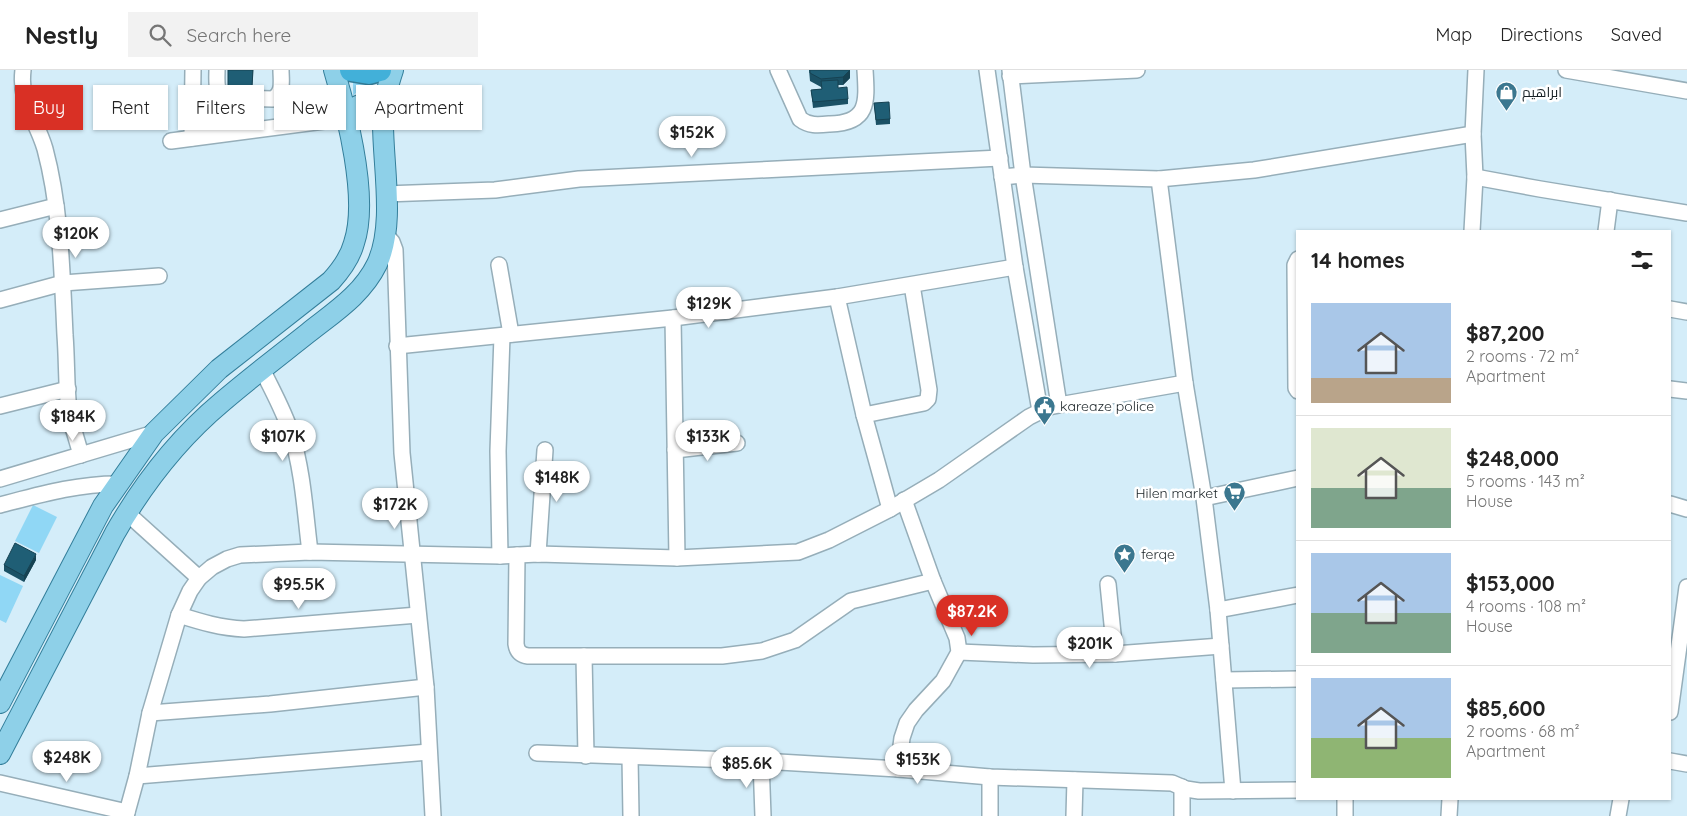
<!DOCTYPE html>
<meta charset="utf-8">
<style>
:root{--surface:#fff;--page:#f2f2f2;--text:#222;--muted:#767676;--line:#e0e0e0;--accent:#d93025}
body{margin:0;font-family:Quicksand,Cairo,sans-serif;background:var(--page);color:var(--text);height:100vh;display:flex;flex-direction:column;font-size:19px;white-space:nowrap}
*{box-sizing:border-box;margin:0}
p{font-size:16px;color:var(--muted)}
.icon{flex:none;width:28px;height:28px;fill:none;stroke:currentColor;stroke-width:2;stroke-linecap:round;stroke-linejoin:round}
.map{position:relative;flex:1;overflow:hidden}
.panel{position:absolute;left:1296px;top:160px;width:375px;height:570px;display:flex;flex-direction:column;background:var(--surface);border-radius:0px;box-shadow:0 1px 4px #0004}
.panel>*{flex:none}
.guide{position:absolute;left:15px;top:15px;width:475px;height:45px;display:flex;gap:10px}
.price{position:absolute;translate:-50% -42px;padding:0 11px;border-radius:18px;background:#fff;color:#222;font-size:16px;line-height:32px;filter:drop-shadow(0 1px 2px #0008)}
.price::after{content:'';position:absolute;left:50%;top:30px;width:15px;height:11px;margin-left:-8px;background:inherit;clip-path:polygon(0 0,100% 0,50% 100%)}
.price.selected{background:var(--accent);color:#fff}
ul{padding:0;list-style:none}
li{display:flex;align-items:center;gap:15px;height:125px;padding:0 15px}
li+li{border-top:1px solid var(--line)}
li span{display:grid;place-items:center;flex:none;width:140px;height:100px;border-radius:0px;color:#555}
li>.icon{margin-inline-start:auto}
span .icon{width:60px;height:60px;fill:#fffc;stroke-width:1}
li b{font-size:21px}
h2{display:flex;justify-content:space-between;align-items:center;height:60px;padding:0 15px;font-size:21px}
.tag{padding:0 18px;border-radius:0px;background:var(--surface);box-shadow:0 1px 4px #0004;font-size:18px;line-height:45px}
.tag.selected{background:var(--accent);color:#fff}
header{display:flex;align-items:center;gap:30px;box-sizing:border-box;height:70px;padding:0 25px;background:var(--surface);border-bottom:1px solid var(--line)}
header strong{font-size:24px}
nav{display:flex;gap:28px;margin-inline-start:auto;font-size:18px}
.search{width:350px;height:45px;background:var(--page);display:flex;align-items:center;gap:12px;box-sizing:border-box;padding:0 18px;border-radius:0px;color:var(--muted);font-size:19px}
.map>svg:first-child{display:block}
</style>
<header>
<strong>Nestly</strong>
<div class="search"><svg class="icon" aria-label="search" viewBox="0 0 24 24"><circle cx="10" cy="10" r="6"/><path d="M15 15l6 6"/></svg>Search here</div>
<nav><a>Map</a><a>Directions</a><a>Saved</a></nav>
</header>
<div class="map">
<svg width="1687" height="746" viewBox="0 0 1687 746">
<rect width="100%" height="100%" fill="#d4edf9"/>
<g fill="#90d7f5">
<path d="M370 10 371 26C365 20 359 18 353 26V13H363Z"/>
<polygon points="33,435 57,447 39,483 15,471"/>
<polygon points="0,505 23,516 6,553 0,550"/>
</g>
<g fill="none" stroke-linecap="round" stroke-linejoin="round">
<defs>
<g id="minor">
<path d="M23 0C19 34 36 48 45 79 61 139 62 203 65 265 67 290 66 316 69 341 72 356 77 370 81 385"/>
<path d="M217 0C217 11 215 21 225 28L273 29C284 23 281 11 281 0"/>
<path d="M778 0 800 49C809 56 818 55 830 54 869 53 867 32 865 0"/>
<polyline points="987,0 1015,197 1040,341"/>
<polyline points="1010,0 1023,105 1059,335"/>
<polyline points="1566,0 1687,21"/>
<polyline points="1010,6 1137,0"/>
<polyline points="192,68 193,0"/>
<polyline points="171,71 347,48"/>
<polyline points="1002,107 1023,105 1159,109 1254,100 1473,64"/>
<polyline points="1475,107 1540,119 1687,143"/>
<polyline points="1159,109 1185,313 1204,428 1218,540 1233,721"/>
<polyline points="385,124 495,120 579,109 1000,88"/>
<polyline points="0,150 56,136"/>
<polyline points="1472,161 1475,107 1473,64 1476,0"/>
<polyline points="1606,161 1610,130"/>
<polyline points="385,164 392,172 395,180 402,383 426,617 433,746"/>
<polyline points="1298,189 1295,195 1296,318 1298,321"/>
<polyline points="499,195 511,264"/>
<polyline points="837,227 864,345 890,439"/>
<polyline points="0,230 63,213 159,206"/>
<polyline points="1670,239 1687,242"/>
<polyline points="673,248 677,488"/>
<polyline points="397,276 673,248 837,227 1015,197"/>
<path d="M262 299C272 320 284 341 291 363 303 401 305 442 310 482"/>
<polyline points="1670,319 1687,321"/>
<polyline points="0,336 68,319"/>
<polyline points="864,345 924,333 928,329 929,320 912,215"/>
<polyline points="675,380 737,373"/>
<polyline points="0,409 154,363"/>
<polyline points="1204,428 1298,408"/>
<polyline points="1670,434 1687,439"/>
<path d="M0 435C39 425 76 414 117 414"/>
<polyline points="127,443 199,508"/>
<polyline points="538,484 545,380"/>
<path d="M517 485 516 574C517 581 520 585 528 586H722L762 581 795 570 851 531 933 511"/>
<polyline points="500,486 498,381 502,266"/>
<polyline points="1108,514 1115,584"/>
<polyline points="1218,540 1298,525"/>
<path d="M179 545C201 552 221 558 244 559L418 545"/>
<polyline points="959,582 1033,585 1115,584 1221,576"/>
<polyline points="584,586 586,686"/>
<polyline points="1224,610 1298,609"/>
<polyline points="1670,642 1687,517"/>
<polyline points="150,643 270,634 426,617"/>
<polyline points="537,683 761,691 898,699 990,707 1172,713 1186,719 1199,721 1298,720"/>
<polyline points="630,687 631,746"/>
<polyline points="761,691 763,746"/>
<polyline points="1670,691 1687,694"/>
<polyline points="898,699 902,668 907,653 916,640 943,611 959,582 957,568 933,511 904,430"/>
<polyline points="137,706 429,682"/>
<polyline points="0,713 127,742"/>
<polyline points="126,746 137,706 150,643 179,545 190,521 199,508 212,497 227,489 240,485 310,482 500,486 538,484 677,488 798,482 829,470 890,439 939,410 1029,347 1049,337 1059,335 1185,313"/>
<polyline points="990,746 990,707"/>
<polyline points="1074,746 1075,710"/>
<polyline points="1182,746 1182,717"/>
<polyline points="1345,746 1345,729"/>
<polyline points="1449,746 1450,729"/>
<polyline points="1618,746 1621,729"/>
</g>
<g id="major">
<path d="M347 48C355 30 374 29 383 46"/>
<path d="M0 633 103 436 154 363 219 299 331 211C341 200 350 188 354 173 369 129 347 44 334 0"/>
<path d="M0 684 115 463C143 414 179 368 222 332 250 308 279 286 308 263 333 243 362 225 377 194 396 154 382 92 383 48 383 32 388 15 393 0"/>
</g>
<polyline id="highway" points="351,0 369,3 380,0"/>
</defs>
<use href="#minor" stroke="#96aeb9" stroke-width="18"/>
<use href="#major" stroke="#337e9a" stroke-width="22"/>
<use href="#highway" stroke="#337e9a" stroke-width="25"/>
<use href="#minor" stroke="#fff" stroke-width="15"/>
<use href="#major" stroke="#8ed0e8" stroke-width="20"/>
<use href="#highway" stroke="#42b0d9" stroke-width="22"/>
</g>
<g fill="#1b5165">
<polygon points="228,0 253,0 252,22 228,21"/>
<polygon points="809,0 850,0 850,8 843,15 838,15 838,18 848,29 848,34 813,38 811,20 822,19 821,17 810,11"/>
<polygon points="874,33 890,49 890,54 876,55"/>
<polygon points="36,490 24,512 4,501 4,495"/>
</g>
<g fill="#164252">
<polygon points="850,0 850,8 843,15 843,7"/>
<polygon points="36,484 36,490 24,512 24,506"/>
</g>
<g fill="#1f5e75" stroke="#164252">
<polygon points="228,0 253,0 252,16 228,16"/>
<polygon points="810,0 850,0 843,7 821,9 810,3"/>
<polygon points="838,10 838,18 847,17 848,29 813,32 811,20 822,19 821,11"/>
<polygon points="889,32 890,49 876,50 874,33"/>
<polygon points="15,473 36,484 24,506 4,495"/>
</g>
<defs>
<symbol id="shop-pin" viewBox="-11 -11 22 30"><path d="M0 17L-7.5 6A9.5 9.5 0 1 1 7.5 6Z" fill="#3b778f" stroke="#fff"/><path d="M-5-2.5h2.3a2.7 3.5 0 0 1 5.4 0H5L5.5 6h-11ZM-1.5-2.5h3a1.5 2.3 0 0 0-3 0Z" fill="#fff"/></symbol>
<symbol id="civic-pin" viewBox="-11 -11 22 30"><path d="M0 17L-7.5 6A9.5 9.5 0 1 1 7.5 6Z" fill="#3b778f" stroke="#fff"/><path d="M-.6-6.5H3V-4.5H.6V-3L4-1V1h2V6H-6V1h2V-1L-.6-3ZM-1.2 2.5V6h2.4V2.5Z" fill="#fff"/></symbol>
<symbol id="supermarket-pin" viewBox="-11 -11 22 30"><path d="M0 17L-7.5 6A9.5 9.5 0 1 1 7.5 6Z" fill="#3b778f" stroke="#fff"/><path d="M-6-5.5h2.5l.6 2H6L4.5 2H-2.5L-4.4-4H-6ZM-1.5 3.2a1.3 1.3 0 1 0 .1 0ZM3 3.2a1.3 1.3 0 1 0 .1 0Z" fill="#fff"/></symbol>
<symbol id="sight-pin" viewBox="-11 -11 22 30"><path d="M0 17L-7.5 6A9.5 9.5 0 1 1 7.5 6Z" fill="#3b778f" stroke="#fff"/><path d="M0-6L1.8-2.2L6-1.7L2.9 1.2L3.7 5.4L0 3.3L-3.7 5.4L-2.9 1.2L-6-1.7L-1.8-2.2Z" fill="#fff"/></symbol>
</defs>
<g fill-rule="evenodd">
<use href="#shop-pin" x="1494" y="10" width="25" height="34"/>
<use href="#civic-pin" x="1032" y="324" width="25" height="34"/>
<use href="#supermarket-pin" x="1222" y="410" width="25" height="34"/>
<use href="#sight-pin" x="1112" y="472" width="25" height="34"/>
</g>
<g text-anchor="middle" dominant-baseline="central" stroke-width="5" stroke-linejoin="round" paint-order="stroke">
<g font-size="14" fill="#182125" stroke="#fff" text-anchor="start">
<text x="1522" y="22">ابراهيم</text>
<text x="1060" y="336">kareaze police</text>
<text x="1218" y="423" text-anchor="end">Hilen market</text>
<text x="1141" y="484">ferqe</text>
</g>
</g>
</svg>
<b class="price" style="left:692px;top:88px">$152K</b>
<b class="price" style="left:76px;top:189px">$120K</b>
<b class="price" style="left:709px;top:259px">$129K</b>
<b class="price" style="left:73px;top:372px">$184K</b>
<b class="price" style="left:283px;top:392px">$107K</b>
<b class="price" style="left:708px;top:392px">$133K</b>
<b class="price" style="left:557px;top:433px">$148K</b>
<b class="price" style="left:395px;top:460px">$172K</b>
<b class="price" style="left:299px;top:540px">$95.5K</b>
<b class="price selected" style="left:972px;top:567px">$87.2K</b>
<b class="price" style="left:1090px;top:599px">$201K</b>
<b class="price" style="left:67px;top:713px">$248K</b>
<b class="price" style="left:918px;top:715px">$153K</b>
<b class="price" style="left:747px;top:719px">$85.6K</b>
<div class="guide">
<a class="tag selected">Buy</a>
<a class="tag">Rent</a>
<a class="tag">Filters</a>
<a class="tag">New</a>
<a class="tag">Apartment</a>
</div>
<section class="panel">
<h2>14 homes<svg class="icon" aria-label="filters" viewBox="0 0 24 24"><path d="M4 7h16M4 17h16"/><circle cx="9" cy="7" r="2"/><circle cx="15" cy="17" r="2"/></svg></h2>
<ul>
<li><span style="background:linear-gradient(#a9c7e8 75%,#b9a48a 0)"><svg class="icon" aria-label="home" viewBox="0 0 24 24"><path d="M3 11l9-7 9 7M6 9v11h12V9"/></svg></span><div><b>$87,200</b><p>2 rooms · 72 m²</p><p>Apartment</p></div></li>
<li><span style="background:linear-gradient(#dfe7d0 60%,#7fa58c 0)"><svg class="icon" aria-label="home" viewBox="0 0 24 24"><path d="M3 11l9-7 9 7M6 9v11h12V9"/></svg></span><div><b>$248,000</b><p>5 rooms · 143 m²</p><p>House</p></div></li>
<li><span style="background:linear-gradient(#a9c7e8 60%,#7fa58c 0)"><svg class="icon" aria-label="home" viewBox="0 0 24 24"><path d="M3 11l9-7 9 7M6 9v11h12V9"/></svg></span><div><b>$153,000</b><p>4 rooms · 108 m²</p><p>House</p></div></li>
<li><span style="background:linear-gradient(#a9c7e8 60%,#8fb573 0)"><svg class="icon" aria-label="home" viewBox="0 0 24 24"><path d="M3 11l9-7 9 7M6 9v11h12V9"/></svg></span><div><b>$85,600</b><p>2 rooms · 68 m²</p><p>Apartment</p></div></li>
</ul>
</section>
</div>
